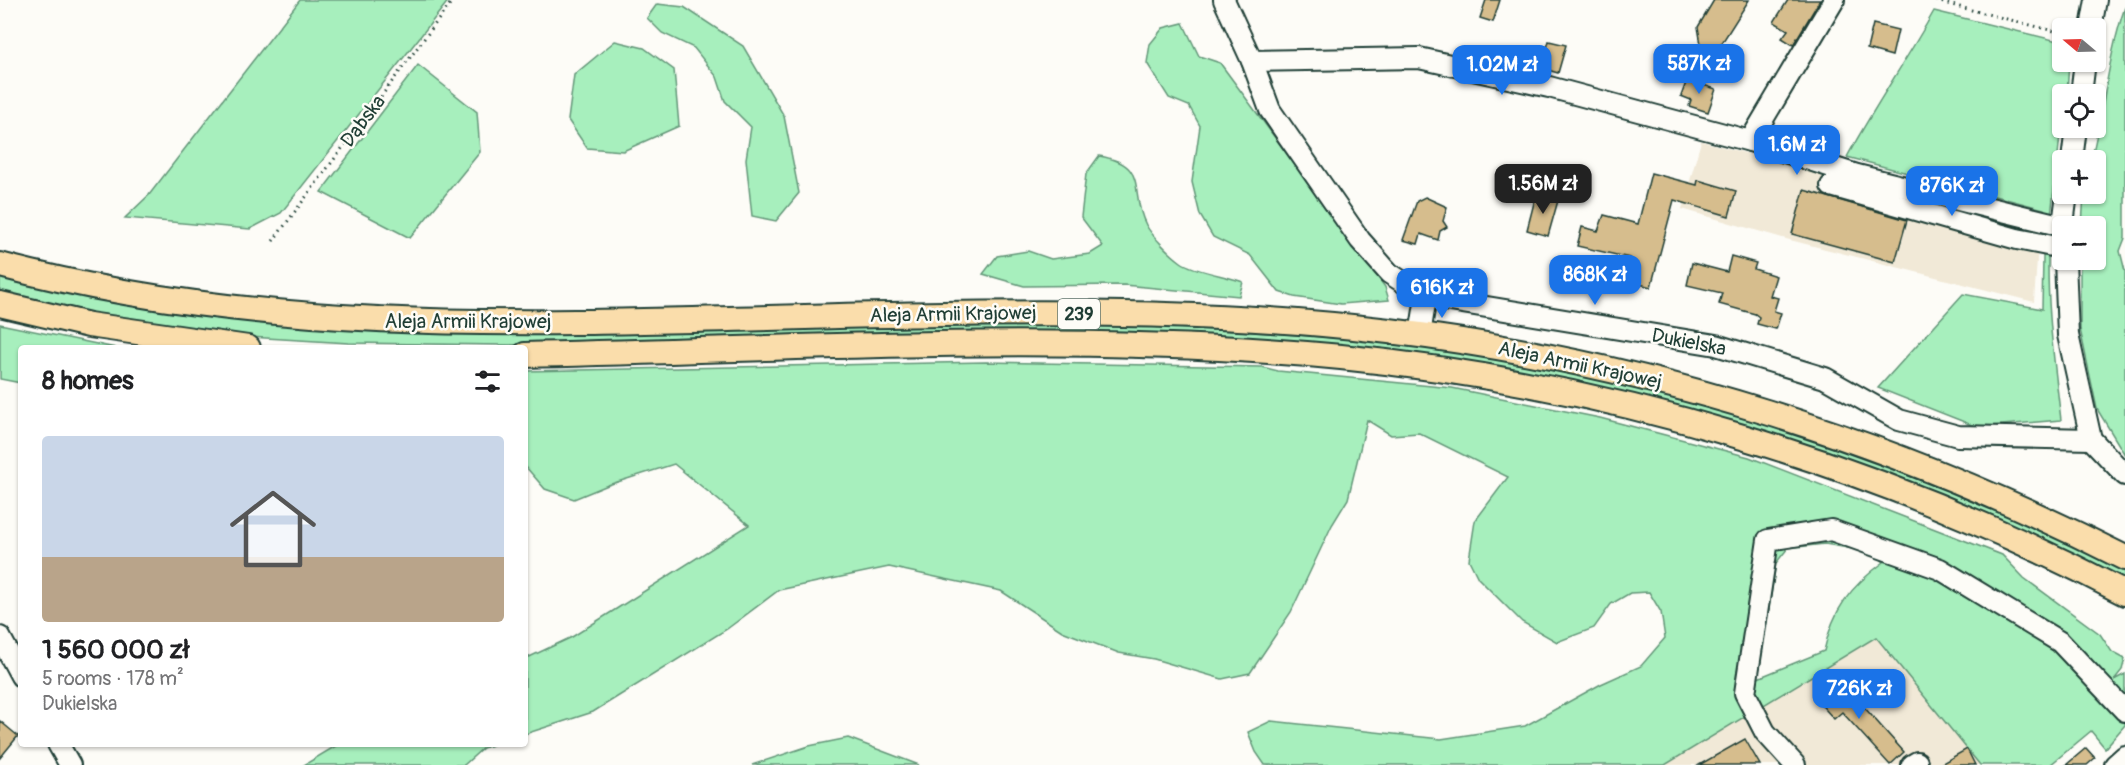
<!DOCTYPE html>
<meta charset="utf-8">
<style>
:root{--surface:#fff;--page:#f2f2f2;--text:#202124;--muted:#757577;--line:#e0e0e0;--accent:#1a73e8}
body{margin:0;font-family:Pangolin,sans-serif;background:var(--page);color:var(--text);height:100vh;display:flex;flex-direction:column;font-size:22px;white-space:nowrap}
*{box-sizing:border-box;margin:0}
p{font-size:20px;color:var(--muted)}
.icon{flex:none;width:33px;height:33px;fill:none;stroke:currentColor;stroke-width:2;stroke-linecap:round;stroke-linejoin:round}
.map{position:relative;flex:1;overflow:hidden}
.details{position:absolute;left:18px;top:345px;width:510px;height:402px;display:flex;flex-direction:column;background:var(--surface);border-radius:6px;box-shadow:0 2px 4px #0004}
.details>*{flex:none}
.needle{width:39px;rotate:289deg}
.fabs{position:absolute;left:2052px;top:18px;display:grid;gap:12px}
.fabs a{display:grid;place-items:center;width:54px;height:54px;border-radius:6px;background:var(--surface);box-shadow:0 2px 4px #0004;font-size:30px}
.price{position:absolute;translate:-50% -51px;padding:0 14px;border-radius:12px;background:var(--accent);color:#fff;font-size:20px;line-height:39px;filter:drop-shadow(0 2px 3px #0008)}
.price::after{content:'';position:absolute;left:50%;top:36px;width:18px;height:14px;margin-left:-9px;background:inherit;clip-path:polygon(0 0,100% 0,50% 100%)}
.price.current{background:#222;color:#fff}
ul{padding:0;list-style:none}
li{display:grid;align-content:center;gap:12px;height:318px;padding:0 24px}
li+li{border-top:2px solid var(--line)}
li span{display:grid;place-items:center;height:186px;border-radius:6px;color:#555}
li>.icon{margin-inline-start:auto}
span .icon{width:108px;height:108px;fill:#fffc;stroke-width:1}
li b{font-size:26px}
h2{display:flex;justify-content:space-between;align-items:center;height:72px;padding:0 24px;font-size:26px}
.map>svg:first-child{display:block}
</style>
<div class="map">
<svg width="2125" height="765" viewBox="0 0 2125 765">
<rect width="100%" height="100%" fill="#fdfcf7"/>
<filter id="ink" filterUnits="userSpaceOnUse"><feTurbulence type="fractalNoise" baseFrequency=".0167" numOctaves="2"/><feDisplacementMap in="SourceGraphic" scale="12" xChannelSelector="R" yChannelSelector="G"/><feConvolveMatrix kernelMatrix="1 2 1 2 8 2 1 2 1" color-interpolation-filters="sRGB"/></filter>
<g filter="url(#ink)">
<g fill="#f1e9d7">
<polygon points="1701,141 2039,232 2034,302 1786,239 1682,209"/>
<polygon points="1876,637 1980,765 1665,765"/>
</g>
<g fill="#a7efbd" stroke="#639678" stroke-width="1.5" fill-rule="evenodd">
<polygon points="300,0 449,0 281,213 250,229 125,218 149,195"/>
<polygon points="657,4 684,7 743,46 784,116 799,193 776,221 752,216 746,159 751,127 725,101 717,77 694,48 662,33 647,18"/>
<path d="M2125 7V238L2120 251 2125 271V455L2097 409 2080 329V260H2096V226H2082L2084 194H2096V160H2091C2104 110 2108 56 2125 7Z"/>
<path d="M1934 11 2062 42V62H2069L2067 94H2062C2062 142 2053 188 2049 236 2045 297 2054 360 2061 420L1977 427 1878 388 1963 294 2042 309 2044 209 1847 157C1874 107 1906 61 1934 11Z"/>
<polygon points="1183,23 1199,56 1220,63 1385,287 1389,300 1341,304 1294,297 1279,292 1250,255 1213,237 1200,215 1192,182 1200,126 1189,106 1169,98 1147,63 1150,44 1163,28"/>
<polygon points="615,41 644,48 674,70 679,126 623,151 587,148 568,120 574,75"/>
<polygon points="418,65 477,112 480,152 410,238 321,192"/>
<path d="M1099 156C1151 165 1128 191 1146 225 1152 236 1170 254 1181 262 1193 271 1227 276 1243 282L1239 296 1124 285 1024 286 983 274 997 256 1028 251 1051 259 1090 254 1103 246 1081 217 1086 174Z"/>
<path d="M0 277C115 306 232 323 350 329 518 328 685 326 852 325 1080 323 1307 324 1533 364 1681 390 1829 439 1968 496 2021 518 2073 545 2125 569V583L2047 544 1494 369 763 340 505 345 349 343 249 337 91 315 0 294Z"/>
<polygon points="0,324 116,348 21,348 21,383 0,379"/>
<path d="M986 362 1262 367 1278 371 1452 388 1600 418 1749 457 2002 555 2024 578 2100 634 2112 652 2125 659 2122 670 2114 680 2125 674V725L2105 748 2091 731 2050 765H1980L1876 637 1665 765H1265L1256 752 1248 732 1271 721 1441 739 1525 726 1601 684 1641 666 1665 638 1661 612 1649 592 1630 593 1611 604 1594 628 1557 642 1522 622 1478 578 1469 560 1475 521 1508 477 1419 433 1391 435 1367 420 1348 499 1332 525 1291 612 1250 673 1222 679 1154 659 1119 653 1062 631 1001 591 889 567 779 590 727 629 593 712 525 734V659L572 637 749 525 674 464 608 485 574 499 545 489 525 466V371ZM1825 544 1871 552 1884 562C1850 587 1833 609 1824 651L1758 678 1776 563 1788 548Z"/>
<polygon points="848,738 919,765 752,765 809,746"/>
<polygon points="339,744 495,744 483,748 464,765 304,765"/>
</g>
<g fill="#d6bd8d" stroke="#1f3d34" stroke-width="1.5">
<polygon points="1486,0 1500,0 1493,22 1480,18"/>
<polygon points="1714,0 1749,0 1713,57 1702,50 1698,27"/>
<polygon points="1788,0 1820,0 1793,45 1782,38 1788,30 1774,22"/>
<polygon points="1873,24 1898,30 1892,56 1867,49"/>
<polygon points="1549,41 1566,45 1558,73 1541,68"/>
<polygon points="1687,80 1716,89 1708,112 1689,106 1691,100 1681,96"/>
<polygon points="1651,173 1697,185 1698,180 1736,191 1729,216 1674,200 1651,287 1624,280 1630,258 1577,246 1582,227 1598,231 1604,215 1638,224"/>
<polygon points="1804,190 1907,220 1895,262 1792,234"/>
<polygon points="1545,194 1559,197 1548,236 1527,230 1535,199 1543,201"/>
<polygon points="1425,197 1447,207 1443,221 1447,227 1440,231 1438,240 1421,234 1418,244 1403,240 1417,201"/>
<polygon points="1731,256 1756,263 1754,269 1776,276 1770,296 1778,298 1774,311 1781,313 1776,329 1757,324 1759,317 1755,314 1719,304 1722,293 1687,285 1692,263 1727,272"/>
<polygon points="1839,679 1904,752 1890,765 1842,712 1834,719 1816,699"/>
<polygon points="0,721 18,736 0,758"/>
<polygon points="1745,739 1760,765 1699,765"/>
<polygon points="2086,748 2095,758 2087,765 2066,765"/>
<polygon points="1967,749 1975,765 1939,765"/>
</g>
<g fill="none" stroke-linecap="round" stroke-linejoin="round">
<defs>
<g id="minor">
<polyline points="1224,0 1252,61 1270,110 1360,240 1389,273 1426,297 1716,345 1825,378 1899,420 1958,436 2091,439"/>
<polyline points="2091,28 2096,0"/>
<polyline points="1252,61 1419,58 1549,87 1750,141 1857,175 2063,226"/>
<polyline points="2081,94 2085,62"/>
<polyline points="1750,141 1834,0"/>
<polyline points="2072,160 2076,128"/>
<polyline points="1831,186 2017,239 2062,248"/>
<polyline points="2063,224 2067,194"/>
<polyline points="2065,260 2068,335 2091,439 2125,475"/>
<polyline points="1420,335 1426,297"/>
<polyline points="0,637 21,676"/>
<polyline points="58,744 70,765"/>
<polyline points="1795,765 1765,732 1745,693 1768,540 1831,530 1940,569 2060,642 2125,711"/>
<polyline points="1912,765 1917,762"/>
<polyline points="2115,765 2125,756"/>
</g>
<g id="major">
<path d="M0 265C311 347 626 318 943 314 1092 312 1241 313 1389 331 1646 362 1895 441 2125 558"/>
<polyline points="0,304 89,325 248,348"/>
<path d="M525 355C796 349 1070 331 1341 357 1614 384 1882 466 2125 593"/>
</g>
</defs>
<use href="#minor" stroke="#1f3d34" stroke-width="24"/>
<use href="#major" stroke="#1f3d34" stroke-width="28"/>
<g stroke="#1f3d34" stroke-width="3" stroke-dasharray="1.5 4.5" stroke-linecap="butt">
<polyline points="1936,1 2062,33"/>
<polyline points="273,241 453,0"/>
</g>
<use href="#minor" stroke="#fdfcf7" stroke-width="20"/>
<use href="#major" stroke="#faddab" stroke-width="24"/>
</g>
</g>
<g text-anchor="middle" dominant-baseline="central" stroke-width="5" stroke-linejoin="round" paint-order="stroke">
<rect fill="#fdfcf7" stroke="#62766e" stroke-width="1.5" x="1058" y="299" width="42" height="30" rx="4.5"/>
<g font-size="18" font-weight="bold" fill="#1f3d34">
<text x="1079" y="314">239</text>
</g>
<g font-size="20" fill="#1f3d34" stroke="#fdfcf7">
<text transform="translate(363 121) rotate(-53)">Dąbska</text>
<text transform="translate(953 314) rotate(-1)">Aleja Armii Krajowej</text>
<text x="468" y="321">Aleja Armii Krajowej</text>
<text transform="translate(1689 342) rotate(11)">Dukielska</text>
<text transform="translate(1580 365) rotate(12)">Aleja Armii Krajowej</text>
</g>
</g>
</svg>
<div class="fabs">
<a><svg class="needle" viewBox="-14 -14 28 28"><path d="M0-13l5 13h-10z" fill="#e53935"/><path d="M0 13l5-13h-10z" fill="#757577"/></svg></a>
<a><svg class="icon" aria-label="locate" viewBox="0 0 24 24"><circle cx="12" cy="12" r="6"/><path d="M12 2v4M12 18v4M2 12h4M18 12h4"/></svg></a>
<a>+</a>
<a>−</a>
</div>
<b class="price" style="left:1699px;top:95px">587K zł</b>
<b class="price" style="left:1502px;top:96px">1.02M zł</b>
<b class="price" style="left:1797px;top:176px">1.6M zł</b>
<b class="price current" style="left:1543px;top:215px">1.56M zł</b>
<b class="price" style="left:1952px;top:217px">876K zł</b>
<b class="price" style="left:1595px;top:306px">868K zł</b>
<b class="price" style="left:1442px;top:319px">616K zł</b>
<b class="price" style="left:1859px;top:720px">726K zł</b>
<section class="details">
<h2>8 homes<svg class="icon" aria-label="filters" viewBox="0 0 24 24"><path d="M4 7h16M4 17h16"/><circle cx="9" cy="7" r="2"/><circle cx="15" cy="17" r="2"/></svg></h2>
<ul>
<li><span style="background:linear-gradient(#c9d6e8 65%,#b9a48a 0)"><svg class="icon" aria-label="home" viewBox="0 0 24 24"><path d="M3 11l9-7 9 7M6 9v11h12V9"/></svg></span><div><b>1 560 000 zł</b><p>5 rooms · 178 m²</p><p>Dukielska</p></div></li>
</ul>
</section>
</div>
